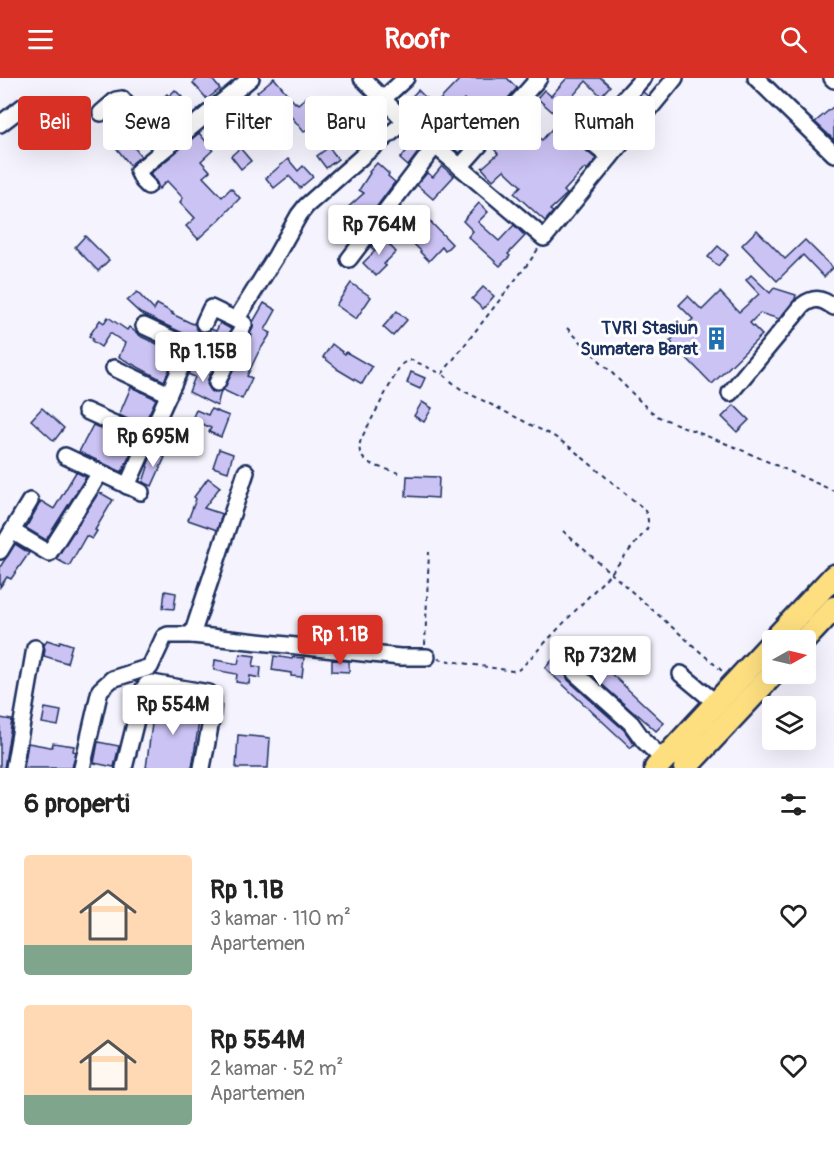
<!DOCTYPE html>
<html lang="id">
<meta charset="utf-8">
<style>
:root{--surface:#fff;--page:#f6f6f6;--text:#222;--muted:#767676;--accent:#d93025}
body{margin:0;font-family:Pangolin,sans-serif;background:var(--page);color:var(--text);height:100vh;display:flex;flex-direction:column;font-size:22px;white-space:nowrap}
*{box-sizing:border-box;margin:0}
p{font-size:20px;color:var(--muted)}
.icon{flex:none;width:33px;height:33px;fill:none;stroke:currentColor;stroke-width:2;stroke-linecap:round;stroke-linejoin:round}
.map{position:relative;height:690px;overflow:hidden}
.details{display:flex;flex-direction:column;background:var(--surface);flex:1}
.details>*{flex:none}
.guide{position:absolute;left:18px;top:18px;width:798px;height:54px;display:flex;gap:12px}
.needle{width:39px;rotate:82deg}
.buttons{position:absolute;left:762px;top:552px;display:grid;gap:12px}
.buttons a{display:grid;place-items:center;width:54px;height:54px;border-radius:6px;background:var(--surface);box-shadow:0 6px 24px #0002;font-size:30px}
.price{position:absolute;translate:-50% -51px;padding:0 14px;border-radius:6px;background:#fff;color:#222;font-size:20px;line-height:39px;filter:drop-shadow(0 2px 3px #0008)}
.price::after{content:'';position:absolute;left:50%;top:36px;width:18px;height:14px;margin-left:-9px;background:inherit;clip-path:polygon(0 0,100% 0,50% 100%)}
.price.selected{background:var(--accent);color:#fff}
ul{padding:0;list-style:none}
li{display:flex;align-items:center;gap:18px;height:150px;padding:0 24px}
li span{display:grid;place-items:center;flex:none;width:168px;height:120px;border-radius:6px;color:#555}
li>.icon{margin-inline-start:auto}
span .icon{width:72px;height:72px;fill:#fffc;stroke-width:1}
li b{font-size:26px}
h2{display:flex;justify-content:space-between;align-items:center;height:72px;padding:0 24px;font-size:26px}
.tag{padding:0 21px;border-radius:6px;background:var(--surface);box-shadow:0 6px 24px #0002;font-size:21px;line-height:54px}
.tag.selected{background:var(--accent);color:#fff}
header{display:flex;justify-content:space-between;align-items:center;height:78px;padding:0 24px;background:var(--accent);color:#fff;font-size:27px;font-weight:800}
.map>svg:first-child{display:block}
</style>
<header><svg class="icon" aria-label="menu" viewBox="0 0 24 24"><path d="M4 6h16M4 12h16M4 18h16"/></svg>Roofr<svg class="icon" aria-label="search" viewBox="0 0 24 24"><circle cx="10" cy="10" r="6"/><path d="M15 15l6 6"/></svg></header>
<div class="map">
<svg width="834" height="690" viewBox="0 0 834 690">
<rect width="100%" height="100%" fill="#f5f3fd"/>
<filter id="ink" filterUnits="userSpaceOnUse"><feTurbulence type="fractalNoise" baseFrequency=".0167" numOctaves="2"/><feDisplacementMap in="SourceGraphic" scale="12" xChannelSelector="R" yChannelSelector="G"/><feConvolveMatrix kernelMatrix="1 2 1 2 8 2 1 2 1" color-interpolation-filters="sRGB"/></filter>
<g filter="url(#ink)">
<g fill="#ccc3f5" stroke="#1b2f5e" stroke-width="1.5" fill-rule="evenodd">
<polygon points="199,0 211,0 220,11 207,21 193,5"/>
<polygon points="274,0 295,25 296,24 298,26 309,17 321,32 310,41 314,45 304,54 284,30 276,37 257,14"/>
<path d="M461 0H507L517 10 459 75 403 28 418 12 434 28ZM464 21 482 38 468 51 451 34Z"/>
<polygon points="567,0 601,0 610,8 601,18 586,3 556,37 537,20 544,12 551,18"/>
<polygon points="175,12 182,19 175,26 188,39 177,48 173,43 161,54 143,32 147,29 149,32 167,16 169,18"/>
<polygon points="643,14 648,18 618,54 612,50 618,41"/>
<polygon points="370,22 381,33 377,36 386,47 372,58 365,50 369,46 357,32"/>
<polygon points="834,28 834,62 815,44"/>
<polygon points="562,33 579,48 575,51 573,56 576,64 596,81 587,92 585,90 564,113 567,116 550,132 553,134 545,143 514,115 521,108 504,92 493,102 482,90 498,76 492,68 520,36 524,40 520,45 542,62 558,44 555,41"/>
<polygon points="124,49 137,65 133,68 141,78 130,87 109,61"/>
<polygon points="199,55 213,72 201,83 210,93 203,99 222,119 231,110 240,120 220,141 198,161 186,148 195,140 180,124 183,120 167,103 159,111 157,105 150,96"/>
<polygon points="410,59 422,69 408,88 400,81 408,71 403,67"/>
<polygon points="329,69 338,81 326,90 317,78"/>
<polygon points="240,70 251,83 241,91 231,78"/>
<polygon points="288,81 298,93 303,88 313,99 300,110 289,98 274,110 266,100"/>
<polygon points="377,85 389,96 388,98 395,104 361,150 345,132 364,115 359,112 370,95 369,94"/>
<polygon points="442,88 454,98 433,121 417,107 427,95 433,99"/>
<polygon points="479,125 488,134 478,144 499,163 514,147 525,158 508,176 510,178 500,188 468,159 473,153 463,143"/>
<polygon points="417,130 452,166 445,173 442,169 429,183 420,174 421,173 390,143 399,132 407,140"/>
<polygon points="757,152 785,181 805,162 833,190 824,199 803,177 777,203 742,167"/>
<polygon points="85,158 109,182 98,193 75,169"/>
<polygon points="382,159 396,174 384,186 386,188 376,198 363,185 375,173 371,169"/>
<polygon points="718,168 728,177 718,188 708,179"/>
<polygon points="751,197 770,215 774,210 796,217 795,221 779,241 760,235 750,245 762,257 712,306 670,263 693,241 679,227 688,218 702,232 720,214 739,234 759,216 746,202"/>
<polygon points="351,205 371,219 356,241 336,227"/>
<polygon points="483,209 494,218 483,231 472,221"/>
<polygon points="137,214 154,232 157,226 173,235 172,236 193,246 195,244 196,250 200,254 205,255 211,251 216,253 220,245 231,251 221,273 140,235 127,223"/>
<polygon points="264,225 276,232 265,252 271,255 258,275 247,298 252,300 242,321 223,312 234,291 235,292 252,257 250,256 253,250 253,244"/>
<polygon points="397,233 407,242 393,258 383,249"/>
<polygon points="108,239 127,252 129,249 142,259 177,275 164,303 119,279 125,265 110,255 101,269 92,263 93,261 89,258 100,242 104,245"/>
<polygon points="332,266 345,276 346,274 372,289 362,306 337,291 337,290 323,279"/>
<polygon points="195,282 213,291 208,301 207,306 212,314 217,315 221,313 217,328 189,314 195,299 188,296"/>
<polygon points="411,294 425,300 420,311 407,305"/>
<polygon points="131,309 156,321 143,348 119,337"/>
<polygon points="422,324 432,330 424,344 414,338"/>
<polygon points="734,327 749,342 737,354 722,339"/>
<polygon points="42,330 64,350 54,363 31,342"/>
<polygon points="211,331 229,338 221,359 209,354 211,350 192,341 196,332 208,337"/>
<polygon points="93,347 135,366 122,394 79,374"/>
<polygon points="219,371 233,376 228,394 213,389"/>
<polygon points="153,373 165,379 152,408 143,404 148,389 147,388"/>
<polygon points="76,394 86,399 46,462 26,450 41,423 54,431"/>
<polygon points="407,398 439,399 438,420 406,418"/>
<polygon points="208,400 220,409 204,430 222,436 217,452 188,442 196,421 194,419"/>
<polygon points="99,414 113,422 95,452 97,453 92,461 86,458 69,488 56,481"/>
<polygon points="15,466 29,475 11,501 7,499 0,509 0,489"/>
<polygon points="165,513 176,515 174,531 163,530"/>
<polygon points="573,560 664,645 656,653 635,634 634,635 581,588 576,585 568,588 565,594 568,602 624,652 634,666 631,670 545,590"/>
<polygon points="47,562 59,566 60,563 72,567 67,585 44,578 45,571 43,565 45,566"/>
<polygon points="240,576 255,578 253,588 261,589 260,600 250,598 249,606 236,604 237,596 214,592 215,582 238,586"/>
<polygon points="274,578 292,581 293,579 304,580 302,599 291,598 291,595 272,592"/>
<polygon points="332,582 349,583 349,594 332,593"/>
<polygon points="155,624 201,630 192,690 146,690"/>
<polygon points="45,630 61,633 58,648 42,645"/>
<polygon points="0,640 12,642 4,690 0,690"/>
<polygon points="238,657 270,660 268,690 236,690"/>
<polygon points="98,664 119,668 114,689 94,685"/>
<polygon points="28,665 50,669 52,669 53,665 74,668 73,673 76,674 72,690 24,690"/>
</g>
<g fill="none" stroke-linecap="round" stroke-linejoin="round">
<defs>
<g id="minor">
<polyline points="362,0 399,37 544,160 675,0"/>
<polyline points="756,0 834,76"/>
<polyline points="832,0 834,2"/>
<polyline points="383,21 406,0"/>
<polyline points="614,32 643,0"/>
<polyline points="101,35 116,22 122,21 163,72"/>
<polyline points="0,46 25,27"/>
<polyline points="583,57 610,79"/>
<polyline points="460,89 539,0"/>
<polyline points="148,108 143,103 138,93 251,0"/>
<polyline points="349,181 435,68"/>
<polyline points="204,245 211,230 236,242"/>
<polyline points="144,248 226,286"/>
<polyline points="114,290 169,316"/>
<polyline points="217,305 244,246 236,242 276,178 299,137 306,128 366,75 406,43"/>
<path d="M730 315 803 227C815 218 822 221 834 229"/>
<polyline points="86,333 148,361"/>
<polyline points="65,378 141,414"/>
<polyline points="127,408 190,269"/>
<polyline points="12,453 49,475 100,395"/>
<polyline points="0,473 30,423"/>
<polyline points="192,557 246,394"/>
<polyline points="575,595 631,645 644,663 664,682"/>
<polyline points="681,596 716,625"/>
<polyline points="14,690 35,570"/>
<polyline points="82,690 100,612 112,601 150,589 164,559 168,557 192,557 400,579 427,579"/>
<path d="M124 690 144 610 147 606 152 605 209 615C210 616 211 617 212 618 216 626 204 678 202 690"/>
</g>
<g id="highway">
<polyline points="774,562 834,498"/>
<polyline points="804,562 834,530"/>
<polyline points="656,690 772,565"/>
<polyline points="685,690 773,596"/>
</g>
</defs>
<use href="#minor" stroke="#1b2f5e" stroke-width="20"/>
<use href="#highway" stroke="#1b2f5e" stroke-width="27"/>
<g stroke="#1b2f5e" stroke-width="2" stroke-dasharray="4.5 4.5" stroke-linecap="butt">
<polyline points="567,250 648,331 659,339 737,370 834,413"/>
<path d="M399 395C379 388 353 387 361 361L400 288 406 283 412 282 442 296 530 183 538 171"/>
<polyline points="563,453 722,593"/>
<polyline points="425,567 429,474"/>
<path d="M438 581 512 593 518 592 522 589 611 495 647 451C649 443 648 438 644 431L571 370 555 359 462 312 442 296"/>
</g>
<use href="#minor" stroke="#fff" stroke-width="15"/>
<use href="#highway" stroke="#fddf80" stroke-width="22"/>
</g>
</g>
<defs>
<symbol id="building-bare" viewBox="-9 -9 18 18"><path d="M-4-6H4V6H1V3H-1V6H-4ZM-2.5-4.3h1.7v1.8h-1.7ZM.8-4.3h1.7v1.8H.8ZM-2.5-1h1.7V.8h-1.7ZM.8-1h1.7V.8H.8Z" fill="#1f6fb2" stroke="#fff" stroke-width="2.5" paint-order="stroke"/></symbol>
</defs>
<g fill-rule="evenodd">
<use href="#building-bare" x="700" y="244" width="33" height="33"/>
</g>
<g text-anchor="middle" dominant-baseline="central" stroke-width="6" stroke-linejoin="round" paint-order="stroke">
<g font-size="18" font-weight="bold" fill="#1b2f5e" stroke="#fff" text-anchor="end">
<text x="698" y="250">TVRI Stasiun<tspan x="698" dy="21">Sumatera Barat</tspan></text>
</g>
</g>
</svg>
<div class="buttons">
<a><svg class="needle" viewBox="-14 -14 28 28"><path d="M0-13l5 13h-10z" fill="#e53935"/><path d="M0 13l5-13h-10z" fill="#767676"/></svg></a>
<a><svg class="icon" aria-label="layers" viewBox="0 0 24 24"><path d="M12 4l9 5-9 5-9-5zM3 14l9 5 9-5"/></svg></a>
</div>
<b class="price" style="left:379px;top:178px">Rp 764M</b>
<b class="price" style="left:203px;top:305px">Rp 1.15B</b>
<b class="price" style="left:153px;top:390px">Rp 695M</b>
<b class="price selected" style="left:340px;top:588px">Rp 1.1B</b>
<b class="price" style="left:600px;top:609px">Rp 732M</b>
<b class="price" style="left:173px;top:658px">Rp 554M</b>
<div class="guide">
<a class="tag selected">Beli</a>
<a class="tag">Sewa</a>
<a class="tag">Filter</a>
<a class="tag">Baru</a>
<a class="tag">Apartemen</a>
<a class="tag">Rumah</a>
</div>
</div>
<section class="details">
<h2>6 properti<svg class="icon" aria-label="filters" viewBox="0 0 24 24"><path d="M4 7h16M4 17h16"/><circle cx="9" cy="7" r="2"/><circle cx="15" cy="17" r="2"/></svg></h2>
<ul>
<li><span style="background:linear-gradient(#ffd9b3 75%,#7fa58c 0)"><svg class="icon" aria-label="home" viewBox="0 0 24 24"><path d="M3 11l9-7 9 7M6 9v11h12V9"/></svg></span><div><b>Rp 1.1B</b><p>3 kamar · 110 m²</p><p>Apartemen</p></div><svg class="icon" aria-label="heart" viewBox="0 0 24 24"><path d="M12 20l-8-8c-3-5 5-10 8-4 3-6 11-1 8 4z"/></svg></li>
<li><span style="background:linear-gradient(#ffd9b3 75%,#7fa58c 0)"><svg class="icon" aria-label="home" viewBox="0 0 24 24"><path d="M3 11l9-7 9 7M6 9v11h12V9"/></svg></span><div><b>Rp 554M</b><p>2 kamar · 52 m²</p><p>Apartemen</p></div><svg class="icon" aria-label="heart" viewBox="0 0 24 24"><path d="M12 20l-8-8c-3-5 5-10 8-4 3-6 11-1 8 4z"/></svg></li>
</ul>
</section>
